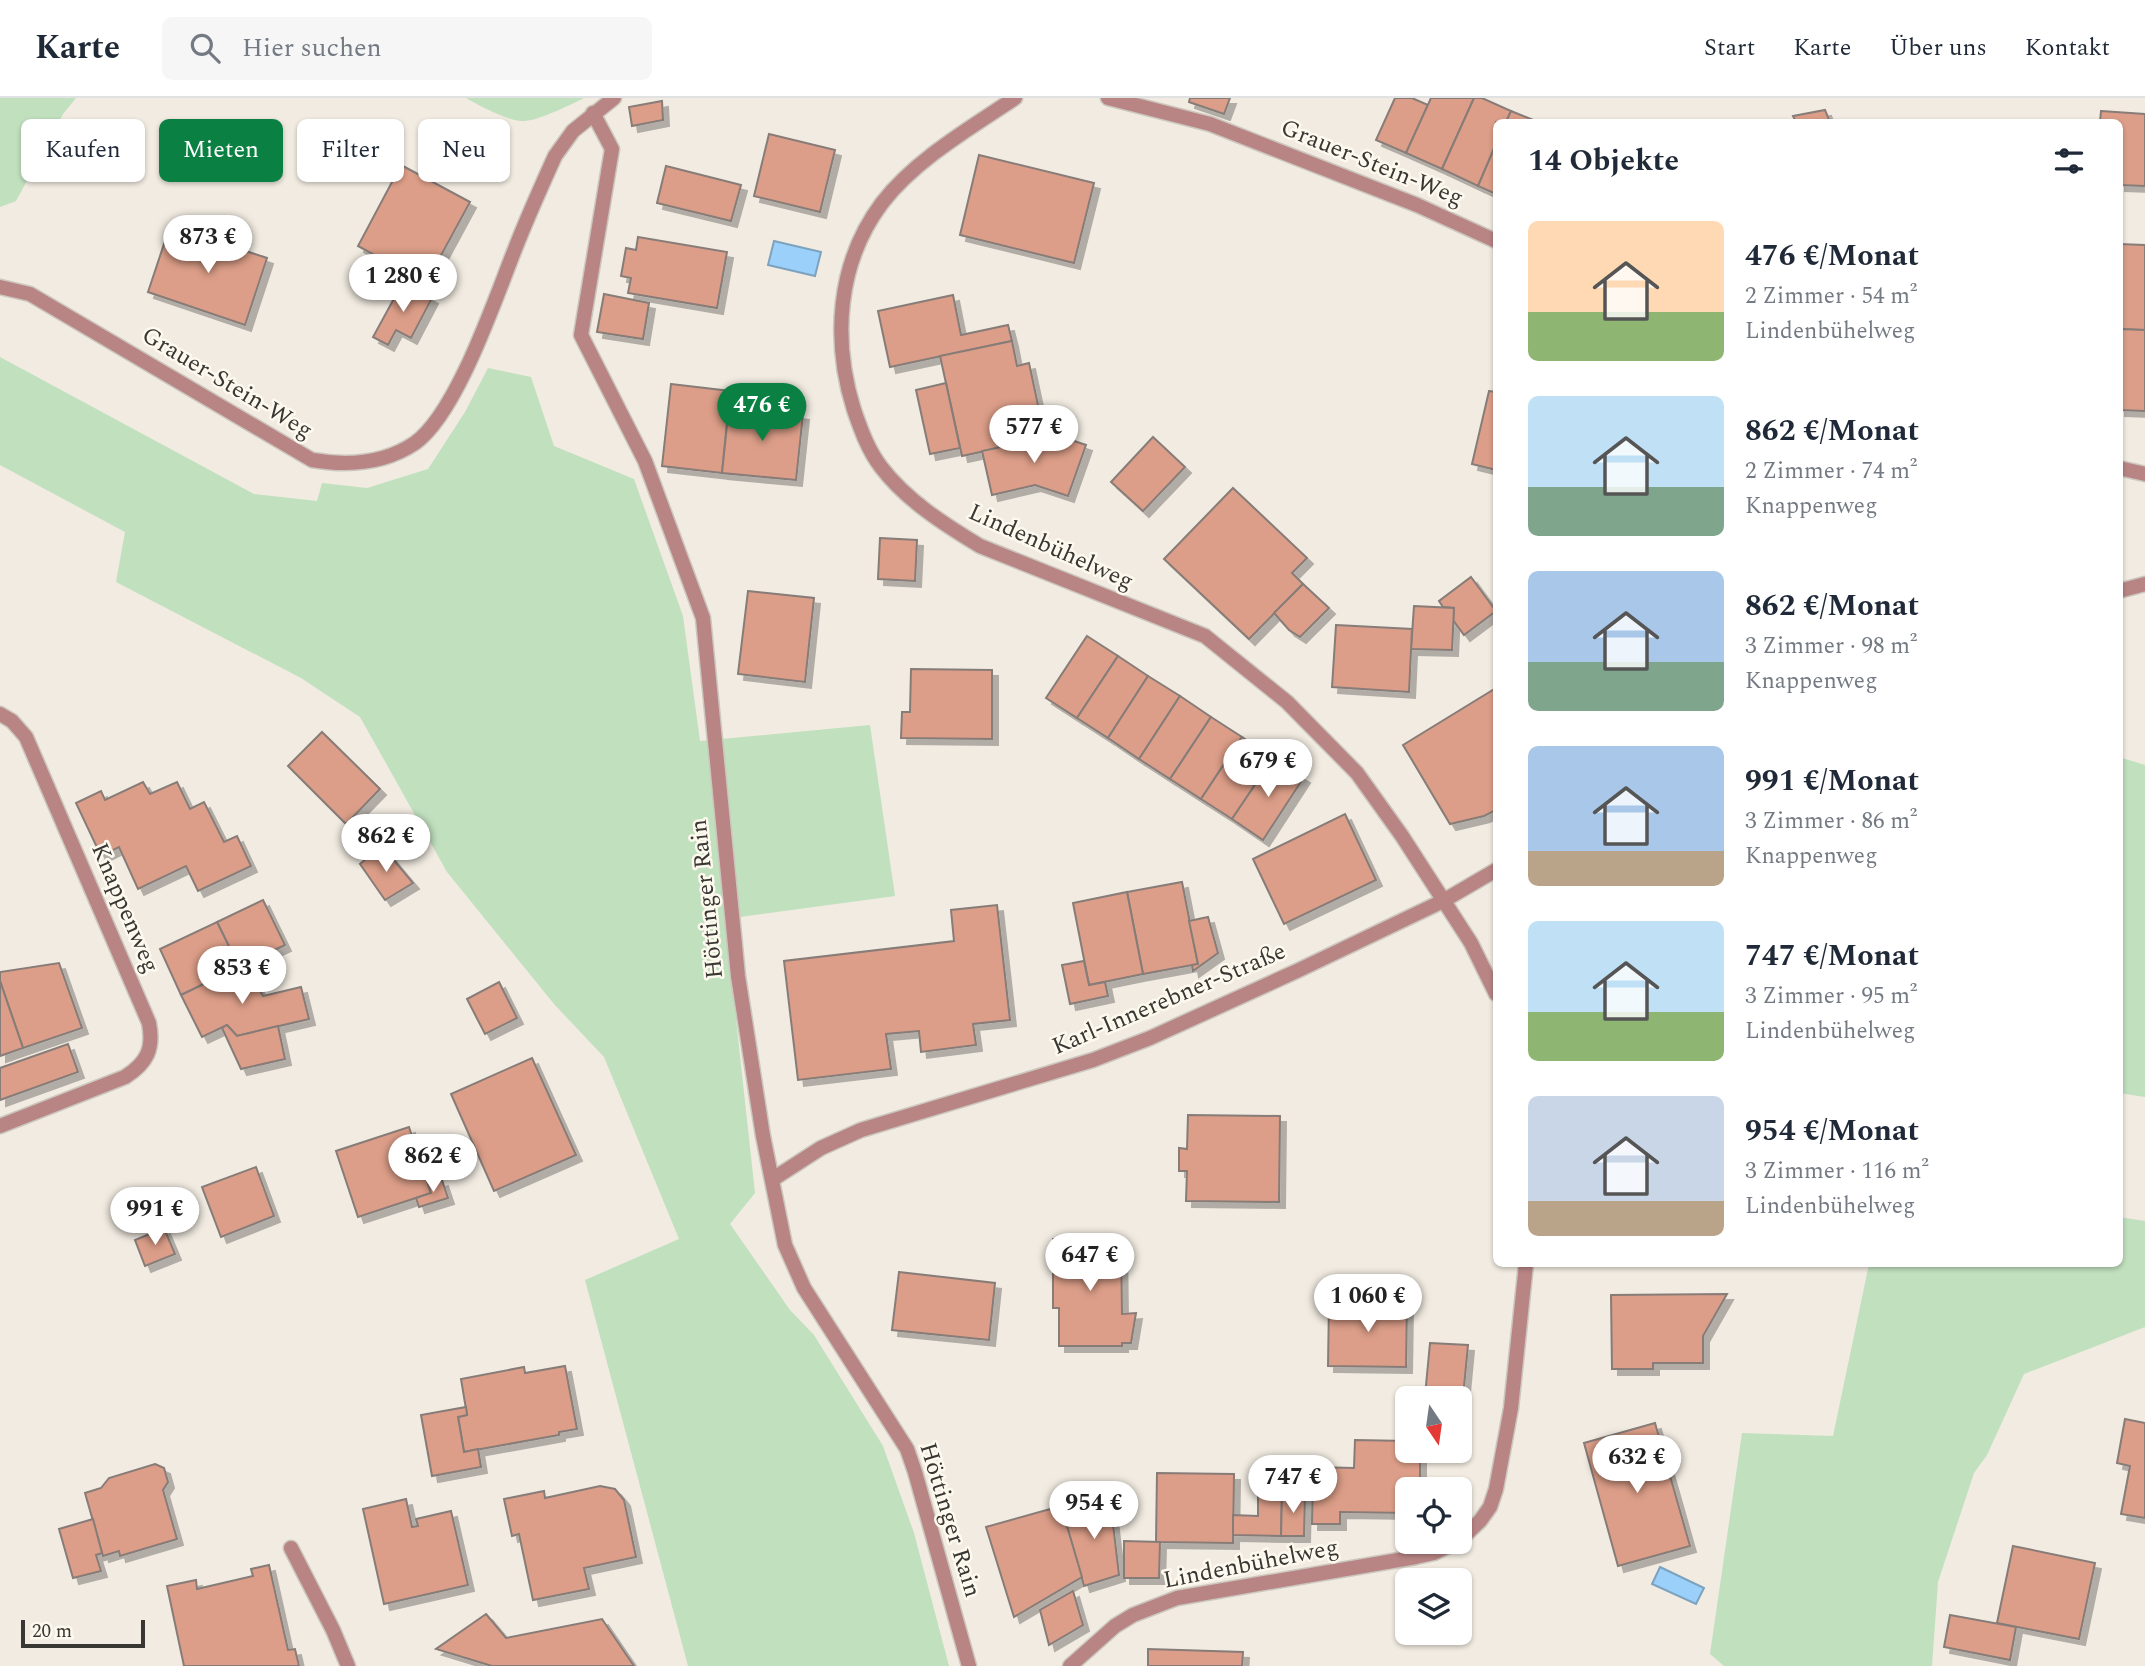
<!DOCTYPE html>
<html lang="de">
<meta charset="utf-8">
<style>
:root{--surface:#fff;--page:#f6f6f7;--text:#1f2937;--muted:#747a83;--line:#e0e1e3;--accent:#0b8043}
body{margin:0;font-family:Spectral,serif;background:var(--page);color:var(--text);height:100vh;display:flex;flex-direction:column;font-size:26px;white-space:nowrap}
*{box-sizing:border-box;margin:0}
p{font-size:23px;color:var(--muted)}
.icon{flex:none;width:38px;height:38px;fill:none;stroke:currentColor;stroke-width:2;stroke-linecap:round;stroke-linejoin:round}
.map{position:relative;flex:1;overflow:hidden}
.panel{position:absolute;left:1493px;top:21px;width:630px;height:1148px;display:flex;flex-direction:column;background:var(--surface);border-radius:10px;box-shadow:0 2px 5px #0004}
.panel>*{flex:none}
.guide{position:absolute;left:21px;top:21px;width:665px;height:63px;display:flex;gap:14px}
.needle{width:46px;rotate:167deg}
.controls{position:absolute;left:1395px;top:1288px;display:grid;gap:14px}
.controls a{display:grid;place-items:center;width:77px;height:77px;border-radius:10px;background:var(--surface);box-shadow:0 2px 5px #0004;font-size:35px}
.scale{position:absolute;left:21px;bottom:18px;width:124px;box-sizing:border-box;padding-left:7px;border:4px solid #393733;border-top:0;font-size:19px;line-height:24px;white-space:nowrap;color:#393733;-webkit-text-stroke:5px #fef9ee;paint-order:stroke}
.price{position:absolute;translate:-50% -60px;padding:0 16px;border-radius:24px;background:#fff;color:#222;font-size:23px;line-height:46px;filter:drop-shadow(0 2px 4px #0008)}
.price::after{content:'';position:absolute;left:50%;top:42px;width:21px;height:16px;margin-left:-10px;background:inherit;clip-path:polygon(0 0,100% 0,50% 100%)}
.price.current{background:var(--accent);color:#fff}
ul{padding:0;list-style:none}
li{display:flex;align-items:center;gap:21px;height:175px;padding:0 35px}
li span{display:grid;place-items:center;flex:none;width:196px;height:140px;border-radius:10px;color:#555}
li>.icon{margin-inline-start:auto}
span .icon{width:84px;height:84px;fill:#fffc;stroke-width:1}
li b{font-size:30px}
h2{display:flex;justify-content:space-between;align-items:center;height:84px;padding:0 35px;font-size:30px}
.pill{padding:0 24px;border-radius:10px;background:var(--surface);box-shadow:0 2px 5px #0004;font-size:24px;line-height:63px}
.pill.current{background:var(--accent);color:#fff}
header{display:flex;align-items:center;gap:42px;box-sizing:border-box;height:98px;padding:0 35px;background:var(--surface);border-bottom:2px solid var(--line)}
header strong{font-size:33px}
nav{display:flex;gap:38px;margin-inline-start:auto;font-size:24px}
.search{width:490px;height:63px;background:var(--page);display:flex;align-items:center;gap:18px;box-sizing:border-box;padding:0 24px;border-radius:10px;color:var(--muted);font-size:26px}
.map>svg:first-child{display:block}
</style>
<header>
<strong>Karte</strong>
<div class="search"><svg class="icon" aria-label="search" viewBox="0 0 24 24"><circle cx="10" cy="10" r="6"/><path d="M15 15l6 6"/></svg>Hier suchen</div>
<nav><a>Start</a><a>Karte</a><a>Über uns</a><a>Kontakt</a></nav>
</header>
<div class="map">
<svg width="2145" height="1568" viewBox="0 0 2145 1568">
<defs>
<filter id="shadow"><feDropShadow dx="6" dy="6" stdDeviation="0" flood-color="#0004"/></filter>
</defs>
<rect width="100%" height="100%" fill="#f1ebe1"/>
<g fill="#c0e0be">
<polygon points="0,0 76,0 63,16 16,103 0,109"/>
<path d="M466 0H584C570 7 536 24 522 23 508 23 478 7 466 0Z"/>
<polygon points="0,259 254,396 317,403 322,385 367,390 428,371 465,314 488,270 531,279 554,348 634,381 683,518 700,643 870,627 895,798 725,821 755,1095 730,1126 790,1212 814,1237 883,1348 914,1435 949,1568 688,1568 585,1182 679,1141 604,959 554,906 447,774 360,619 301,580 116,484 125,434 0,367"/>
<polygon points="2119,659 2145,667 2145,999 2119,995"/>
<polygon points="2119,1119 2145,1123 2145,1229 2024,1276 1987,1357 1974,1375 1938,1484 1932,1568 1724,1568 1710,1556 1742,1335 1833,1338 1869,1166 2119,1166"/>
</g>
<g fill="#9ad0fa" stroke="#7da2be" stroke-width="2">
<polygon points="774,143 821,154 815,178 768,167"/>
<polygon points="1660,1469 1704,1490 1696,1506 1652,1486"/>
</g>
<g fill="#dc9e88" stroke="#877c78" stroke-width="2" filter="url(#shadow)">
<polygon points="1190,0 1230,0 1224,16 1189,4"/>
<polygon points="1395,0 1412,0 1428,7 1406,55 1376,42"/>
<polygon points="1431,0 1474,0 1442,71 1406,55"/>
<polygon points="1474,0 1482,0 1511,13 1506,24 1496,24 1496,46 1478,88 1442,71"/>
<polygon points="662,3 663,22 632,28 629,9"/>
<polygon points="1825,12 1830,24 1796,24 1793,18"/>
<polygon points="1511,13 1538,24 1506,24"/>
<polygon points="2101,13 2145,16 2145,88 2119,87 2119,24 2100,24"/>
<polygon points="769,36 835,52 820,114 754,98"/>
<polygon points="1496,46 1496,96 1478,88"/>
<polygon points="979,57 1094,85 1074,165 960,137"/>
<polygon points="401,67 470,104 426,185 358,148"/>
<polygon points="666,68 741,87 731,123 657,105"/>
<polygon points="170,128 267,160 245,227 148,194"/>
<polygon points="638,139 727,154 717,210 628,195 631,180 621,178 626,150 636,152"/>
<polygon points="2119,146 2145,147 2145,232 2119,231"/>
<polygon points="403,184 432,200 411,240 396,232 388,247 373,239"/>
<polygon points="604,196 649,205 643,241 597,234"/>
<polygon points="953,197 961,237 1008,227 1012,243 890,269 878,213"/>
<polygon points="2119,231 2145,232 2145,313 2119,312"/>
<polygon points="1012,243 1017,268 1029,265 1045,340 962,358 940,258"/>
<polygon points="946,285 960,350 930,356 916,292"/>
<polygon points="671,286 730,293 722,375 662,368"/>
<polygon points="1489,293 1496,294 1496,372 1472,366"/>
<polygon points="729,308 803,316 796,382 722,375"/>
<polygon points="1044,333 1086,347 1068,398 1035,387 992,397 982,353 1045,340"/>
<polygon points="1153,339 1185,369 1143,413 1111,384"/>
<polygon points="1233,390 1307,460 1292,475 1303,486 1249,541 1164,461"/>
<polygon points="880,440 917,442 915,483 878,481"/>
<polygon points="1471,479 1496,513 1464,537 1453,522 1454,510 1443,509 1439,503"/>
<polygon points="1303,486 1329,510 1300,539 1289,532 1274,515"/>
<polygon points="748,493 814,500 805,584 738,576"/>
<polygon points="1414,508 1454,510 1452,552 1411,551"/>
<polygon points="1336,527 1412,531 1409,594 1332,589"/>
<polygon points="1087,538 1118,558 1077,620 1046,600"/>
<polygon points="1118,558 1148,578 1108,640 1077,620"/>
<polygon points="911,571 992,572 992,641 901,640 902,614 910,614"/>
<polygon points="1148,578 1180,598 1139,661 1108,640"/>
<polygon points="1496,590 1496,712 1484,718 1450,726 1403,647"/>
<polygon points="1180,598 1211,619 1170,681 1139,661"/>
<polygon points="1211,619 1242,639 1201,701 1170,681"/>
<polygon points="322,634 380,691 346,726 288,668"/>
<polygon points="1242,639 1273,660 1232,721 1201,701"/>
<polygon points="1273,660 1304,679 1263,742 1232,721"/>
<polygon points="143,684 150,696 177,684 190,711 204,704 224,744 237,738 251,768 198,793 186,768 138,791 119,749 101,758 76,705 101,693 105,702"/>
<polygon points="1345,716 1376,782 1284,826 1253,761"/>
<polygon points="382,748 413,785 385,802 360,766"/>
<polygon points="1182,784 1198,866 1143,876 1127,794"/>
<polygon points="1127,794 1143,876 1089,887 1073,805"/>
<polygon points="263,802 285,847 239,869 217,824"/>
<polygon points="997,807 1010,922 973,926 976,947 921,954 919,933 886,936 891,971 798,982 784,863 954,843 951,812"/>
<polygon points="1208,819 1218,855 1193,873 1192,867 1198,866 1189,823"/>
<polygon points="217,824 239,869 181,897 160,851"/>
<polygon points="1084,863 1089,887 1105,884 1108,898 1070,906 1062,867"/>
<polygon points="59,865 82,930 23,950 0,883 0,874"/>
<polygon points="239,869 248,889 258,889 263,898 301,889 309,921 237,938 227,927 202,939 181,897"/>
<polygon points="0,883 23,950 0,958"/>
<polygon points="499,884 517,920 485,936 467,901"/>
<polygon points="227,927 237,938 278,928 285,961 241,971 222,930"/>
<polygon points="68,946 78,974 0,1002 0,970"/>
<polygon points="532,960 576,1057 494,1093 451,996"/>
<polygon points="1188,1017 1280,1018 1279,1104 1186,1103 1187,1073 1179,1073 1179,1050 1187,1051"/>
<polygon points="409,1029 431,1095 358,1119 336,1053"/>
<polygon points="256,1069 274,1118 221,1139 202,1089"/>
<polygon points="442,1082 448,1100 419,1109 416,1100 431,1095 428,1087"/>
<polygon points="164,1130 175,1156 145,1168 135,1142"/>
<polygon points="1053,1141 1121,1141 1122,1216 1136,1215 1131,1245 1122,1245 1122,1248 1059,1248 1059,1210 1053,1210"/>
<polygon points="899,1174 995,1185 989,1242 892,1232"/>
<polygon points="1727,1196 1703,1238 1703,1265 1653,1265 1653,1271 1612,1271 1611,1197"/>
<polygon points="1329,1204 1407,1205 1406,1269 1328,1268"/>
<polygon points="1430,1245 1468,1247 1463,1299 1425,1298"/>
<polygon points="565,1268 577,1331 559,1334 559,1337 464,1354 458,1319 467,1317 461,1281 524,1269 525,1275"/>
<polygon points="466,1309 467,1317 458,1319 464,1354 478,1351 481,1369 432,1378 421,1317"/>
<polygon points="2125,1321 2145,1325 2145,1420 2121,1416 2130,1368 2117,1365"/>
<polygon points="1655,1325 1690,1448 1618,1468 1584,1345"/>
<polygon points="1355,1342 1407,1343 1407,1353 1420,1353 1420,1391 1407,1391 1407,1415 1340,1414 1340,1426 1312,1426 1313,1369 1354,1370"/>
<polygon points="155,1366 164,1370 168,1384 163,1392 177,1441 120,1458 119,1453 103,1458 85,1395 101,1390 109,1380"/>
<polygon points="1157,1375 1234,1376 1233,1445 1156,1444"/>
<polygon points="600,1388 615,1391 624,1402 636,1459 584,1470 589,1491 533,1502 519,1436 512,1438 504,1401 544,1393 545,1400"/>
<polygon points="1258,1396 1282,1396 1281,1438 1233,1437 1233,1417 1258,1418"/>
<polygon points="1282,1396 1305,1397 1304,1438 1281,1438"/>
<polygon points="406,1401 412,1429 418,1428 416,1421 451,1413 468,1487 384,1506 363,1411"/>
<polygon points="1110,1401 1119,1477 1084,1488 1063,1414"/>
<polygon points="1061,1408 1082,1479 1014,1519 986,1429"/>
<polygon points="93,1421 102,1455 96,1457 101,1473 73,1480 59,1431"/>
<polygon points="1124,1443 1160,1444 1159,1480 1124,1480"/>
<polygon points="2013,1448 2095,1465 2079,1541 1997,1525"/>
<polygon points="269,1467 288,1552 295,1551 299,1568 184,1568 167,1488 196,1482 197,1491 253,1478 251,1471"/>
<polygon points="1073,1493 1083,1527 1049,1547 1040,1512"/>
<polygon points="486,1516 506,1540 602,1521 634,1568 492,1568 436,1551"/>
<polygon points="1950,1517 2016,1529 2010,1562 1944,1549"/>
<polygon points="1148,1551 1243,1554 1242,1568 1148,1568"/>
</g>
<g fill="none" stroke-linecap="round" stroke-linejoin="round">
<defs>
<g id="minor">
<path d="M1015 0C970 30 915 62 882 105 837 165 832 242 854 312 861 332 868 352 881 369 906 402 945 427 980 448L1205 538 1287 604 1357 675 1402 738 1471 845 1496 896"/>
<polyline points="1108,0 1210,26 1417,107 1496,143"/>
<polyline points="593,15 612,51 581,237 645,363 703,520 738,878 763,1038 785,1147 804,1190 907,1351 915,1374 969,1568"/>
<path d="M0 189 30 196 312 362C347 368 384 366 415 345 457 315 495 201 515 151 527 120 541 89 555 58L573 33 614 0"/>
<polyline points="2119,370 2145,376"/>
<polyline points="2119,493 2145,486"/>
<path d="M0 616 12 623 26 639 149 925C154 951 147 965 125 979L0 1028"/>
<polyline points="773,1081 821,1050 861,1032 1093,962 1150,940 1299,872 1443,803 1496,772"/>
<polyline points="1460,1442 1480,1423 1490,1409 1496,1391 1511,1310 1526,1166"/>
<polyline points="291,1450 333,1532 348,1568"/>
<polyline points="1070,1568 1115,1528 1133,1517 1177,1500 1416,1459 1434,1455 1457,1444"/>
</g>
</defs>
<use href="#minor" stroke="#ccc7be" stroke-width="17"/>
<use href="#minor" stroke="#b88584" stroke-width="14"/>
</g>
<g text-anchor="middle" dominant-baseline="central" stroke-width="5" stroke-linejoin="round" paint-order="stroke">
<g font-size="24" fill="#393733" stroke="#fef9ee">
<text transform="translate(1372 65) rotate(22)">Grauer-Stein-Weg</text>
<text transform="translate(227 285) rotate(31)">Grauer-Stein-Weg</text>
<text transform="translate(1051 449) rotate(24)">Lindenbühelweg</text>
<text transform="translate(707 801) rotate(-96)">Höttinger Rain</text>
<text transform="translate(125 810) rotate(67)">Knappenweg</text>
<text transform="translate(1169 901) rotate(-23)">Karl-Innerebner-Straße</text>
<text transform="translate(950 1422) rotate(73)">Höttinger Rain</text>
<text transform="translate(1251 1466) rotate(-11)">Lindenbühelweg</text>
</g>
</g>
</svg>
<div class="controls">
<a><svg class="needle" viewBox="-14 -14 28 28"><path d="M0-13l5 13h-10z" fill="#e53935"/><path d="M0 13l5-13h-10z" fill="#747a83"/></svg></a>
<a><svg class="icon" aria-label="locate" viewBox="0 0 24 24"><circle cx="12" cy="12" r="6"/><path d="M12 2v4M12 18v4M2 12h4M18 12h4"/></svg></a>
<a><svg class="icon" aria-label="layers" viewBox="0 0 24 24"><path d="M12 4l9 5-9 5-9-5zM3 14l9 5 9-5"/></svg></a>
</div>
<div class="scale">20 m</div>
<b class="price" style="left:208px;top:177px">873 €</b>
<b class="price" style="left:403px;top:216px">1 280 €</b>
<b class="price current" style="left:762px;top:345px">476 €</b>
<b class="price" style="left:1034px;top:367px">577 €</b>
<b class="price" style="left:1268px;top:701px">679 €</b>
<b class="price" style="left:386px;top:776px">862 €</b>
<b class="price" style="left:242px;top:908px">853 €</b>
<b class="price" style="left:433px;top:1096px">862 €</b>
<b class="price" style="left:155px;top:1149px">991 €</b>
<b class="price" style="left:1090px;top:1195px">647 €</b>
<b class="price" style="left:1368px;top:1236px">1 060 €</b>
<b class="price" style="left:1637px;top:1397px">632 €</b>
<b class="price" style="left:1293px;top:1417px">747 €</b>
<b class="price" style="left:1094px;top:1443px">954 €</b>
<div class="guide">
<a class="pill">Kaufen</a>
<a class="pill current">Mieten</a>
<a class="pill">Filter</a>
<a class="pill">Neu</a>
</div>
<section class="panel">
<h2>14 Objekte<svg class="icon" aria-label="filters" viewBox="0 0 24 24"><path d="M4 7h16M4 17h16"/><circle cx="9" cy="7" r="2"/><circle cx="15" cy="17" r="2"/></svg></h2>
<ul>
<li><span style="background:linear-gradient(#ffd9b3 65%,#8fb573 0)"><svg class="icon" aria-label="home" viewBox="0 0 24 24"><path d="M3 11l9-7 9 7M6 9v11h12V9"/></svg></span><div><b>476 €/Monat</b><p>2 Zimmer · 54 m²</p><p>Lindenbühelweg</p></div></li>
<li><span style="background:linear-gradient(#bfe0f5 65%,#7fa58c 0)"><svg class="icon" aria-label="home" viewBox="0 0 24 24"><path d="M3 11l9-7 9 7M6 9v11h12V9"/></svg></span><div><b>862 €/Monat</b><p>2 Zimmer · 74 m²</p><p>Knappenweg</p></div></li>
<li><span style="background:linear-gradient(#a9c7e8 65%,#7fa58c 0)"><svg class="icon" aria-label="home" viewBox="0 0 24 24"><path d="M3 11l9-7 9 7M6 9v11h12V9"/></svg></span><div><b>862 €/Monat</b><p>3 Zimmer · 98 m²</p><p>Knappenweg</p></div></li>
<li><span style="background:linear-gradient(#a9c7e8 75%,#b9a48a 0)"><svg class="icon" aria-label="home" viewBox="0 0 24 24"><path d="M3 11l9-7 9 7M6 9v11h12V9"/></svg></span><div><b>991 €/Monat</b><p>3 Zimmer · 86 m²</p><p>Knappenweg</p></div></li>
<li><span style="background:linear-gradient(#bfe0f5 65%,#8fb573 0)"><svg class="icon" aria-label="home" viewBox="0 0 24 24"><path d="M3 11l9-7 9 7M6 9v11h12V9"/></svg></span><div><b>747 €/Monat</b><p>3 Zimmer · 95 m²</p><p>Lindenbühelweg</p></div></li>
<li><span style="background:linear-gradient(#c9d6e8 75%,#b9a48a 0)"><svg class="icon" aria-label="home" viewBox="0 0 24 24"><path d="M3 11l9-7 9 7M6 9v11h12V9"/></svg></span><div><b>954 €/Monat</b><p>3 Zimmer · 116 m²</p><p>Lindenbühelweg</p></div></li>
</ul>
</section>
</div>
